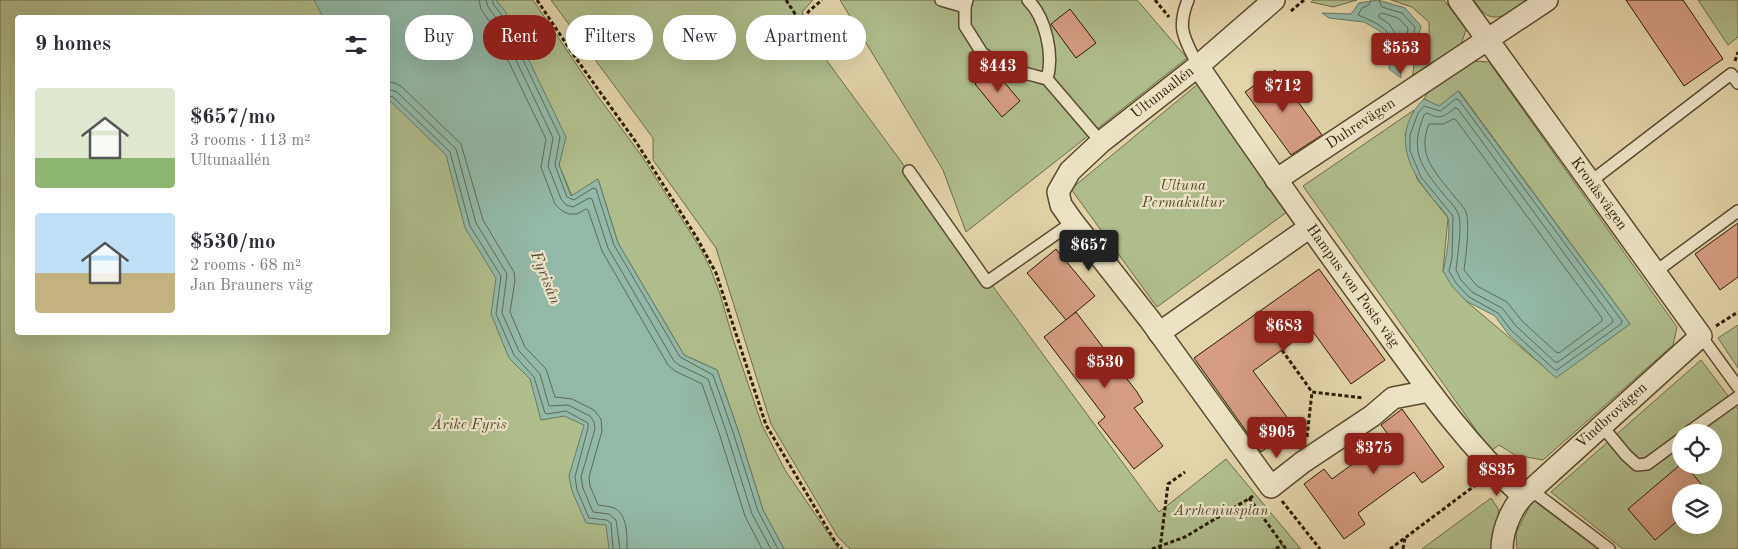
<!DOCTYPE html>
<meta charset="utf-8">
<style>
:root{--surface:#fff;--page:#f7f7f7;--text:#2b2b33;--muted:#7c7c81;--accent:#8f2418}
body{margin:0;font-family:"Old Standard TT",serif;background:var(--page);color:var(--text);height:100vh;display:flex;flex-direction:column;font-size:19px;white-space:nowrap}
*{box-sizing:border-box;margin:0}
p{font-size:16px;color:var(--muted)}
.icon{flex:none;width:28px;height:28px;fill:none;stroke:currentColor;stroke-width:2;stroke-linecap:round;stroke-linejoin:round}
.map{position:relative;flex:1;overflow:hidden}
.details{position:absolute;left:15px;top:15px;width:375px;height:320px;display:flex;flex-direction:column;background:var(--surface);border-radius:5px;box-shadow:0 5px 20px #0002}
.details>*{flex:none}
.hud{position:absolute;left:405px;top:15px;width:475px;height:45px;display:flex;gap:10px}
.controls{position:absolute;left:1672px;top:424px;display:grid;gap:10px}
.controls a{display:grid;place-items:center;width:50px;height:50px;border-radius:50%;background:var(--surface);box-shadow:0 5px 20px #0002;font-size:25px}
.price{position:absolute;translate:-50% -42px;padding:0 11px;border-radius:5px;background:var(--accent);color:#fff;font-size:16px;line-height:32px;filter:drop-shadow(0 1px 2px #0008)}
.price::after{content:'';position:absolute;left:50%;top:30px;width:15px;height:11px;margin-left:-8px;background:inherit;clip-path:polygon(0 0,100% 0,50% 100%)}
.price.selected{background:#222;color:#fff}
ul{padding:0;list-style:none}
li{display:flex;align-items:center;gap:15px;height:125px;padding:0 20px}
li span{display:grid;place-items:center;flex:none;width:140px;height:100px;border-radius:5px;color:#555}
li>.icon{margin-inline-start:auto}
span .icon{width:60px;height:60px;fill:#fffc;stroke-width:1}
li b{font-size:21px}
h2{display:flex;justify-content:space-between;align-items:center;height:60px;padding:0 20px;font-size:21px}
.pill{padding:0 18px;border-radius:22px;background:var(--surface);box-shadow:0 5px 20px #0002;font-size:18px;line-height:45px}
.pill.selected{background:var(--accent);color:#fff}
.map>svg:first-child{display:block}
</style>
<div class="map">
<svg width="1738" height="549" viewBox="0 0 1738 549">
<rect width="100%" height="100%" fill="#e1d4a7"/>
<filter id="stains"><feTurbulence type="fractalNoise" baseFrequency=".004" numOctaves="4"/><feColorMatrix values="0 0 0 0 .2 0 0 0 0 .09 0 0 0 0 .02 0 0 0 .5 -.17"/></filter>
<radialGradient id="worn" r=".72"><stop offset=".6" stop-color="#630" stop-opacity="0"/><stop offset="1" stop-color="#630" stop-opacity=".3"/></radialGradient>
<g fill="#afbd8a" stroke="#6e6e48" fill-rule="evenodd">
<path d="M0 0H533L597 95 641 155 699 246 711 270 720 294 733 339 762 425 785 470 839 549H784L763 510 738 430 717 370 684 355 618 243 598 179 572 196 559 165 565 137 489 138 693 549H0ZM18 18H388V332H18Z"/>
<polygon points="551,0 813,0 802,12 819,50 1159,512 1226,459 1301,549 850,549 838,537 771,424 716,248 653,160 653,138"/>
<polygon points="840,0 1137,0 1187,58 966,232 943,170"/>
<polygon points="1313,0 1357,0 1333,7 1311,2"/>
<polygon points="1391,0 1444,0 1466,30 1460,47 1412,80 1414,65 1429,45 1429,22 1412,7"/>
<path d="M1474 0H1531C1519 7 1498 25 1484 13 1480 9 1477 4 1474 0Z"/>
<polygon points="1698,0 1738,0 1738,37 1728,45"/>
<polygon points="1474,61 1489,62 1677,327 1673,345 1543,460 1515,455 1499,445 1491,451 1303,186 1414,110 1405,135 1417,179 1448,218 1443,271 1466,301 1556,377 1630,324 1459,91 1439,107 1424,99 1429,90"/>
<polygon points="1199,83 1287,212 1157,307 1071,189"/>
<polygon points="1738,325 1738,368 1718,338"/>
<path d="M1701 360 1738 409V549H1623L1551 492ZM1681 432H1714V465H1681ZM1681 492H1714V525H1681Z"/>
<polygon points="1491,498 1499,510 1491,549 1422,549"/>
<polygon points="1533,500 1598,549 1517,549 1516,533"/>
</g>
<g fill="#94b8a8" stroke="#6b7a68">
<polygon points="314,0 496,0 505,11 566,137 559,165 571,196 598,179 618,243 684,355 717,370 738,430 763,510 784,549 609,549 606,525 586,523 572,491 569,476 584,425 564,416 541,420 530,379 509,358 491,314 496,278 465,228 446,155 388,99 388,18 323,17"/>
<polygon points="1378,0 1405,8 1421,26 1417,43 1401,63 1401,78 1389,69 1390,45 1380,31 1364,22 1329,18 1322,13 1351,14 1359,3"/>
<path d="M1458 91 1630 324 1556 378 1508 334 1495 316 1466 301 1452 286 1443 271C1446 261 1451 229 1448 218 1446 212 1433 200 1429 194 1405 164 1393 130 1424 99L1439 106Z"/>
</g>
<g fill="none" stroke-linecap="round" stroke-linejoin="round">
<g stroke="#606b58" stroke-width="1">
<polyline points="479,0 481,9 489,21 546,139 541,167 555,204 562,211 569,214 577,214 586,209 588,210 602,251 668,365 675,371 702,384 720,436 745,516 762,549"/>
<polyline points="486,0 488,7 496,18 553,138 548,166 561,199 566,205 573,207 589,198 592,199 608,248 674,361 679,365 708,379 727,434 752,514 771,549"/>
<polyline points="493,0 493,4 501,14 560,137 555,165 567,197 574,200 593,188 596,189 614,245 680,357 713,375 733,432 758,511 778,549"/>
<path d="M1371 0 1369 5 1362 8 1358 15C1379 24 1395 30 1395 56L1398 58 1412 40 1415 27 1402 13 1382 7 1379 0"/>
<polygon points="1382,13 1398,18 1408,28 1407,37 1404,41 1400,41 1389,24 1379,17 1379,15"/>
<path d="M388 82 395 83 402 87 461 144 483 220 514 272 515 280 510 312 525 347 546 369 555 397 572 399 594 410 601 419 602 431 589 477 590 486 598 505C603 506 609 506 614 508 628 515 627 536 627 549"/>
<polyline points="388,89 397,92 456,149 476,223 507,274 502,313 519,351 540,374 549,406 568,405 590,416 594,422 595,429 581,477 583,488 593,512 609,514 616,520 620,549"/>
<polyline points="388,96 393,97 450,152 470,226 501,276 496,314 514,355 534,377 545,413 547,414 566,411 588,423 588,428 575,477 577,490 589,518 607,520 611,523 613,549"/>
<polygon points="1456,99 1459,100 1622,321 1621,324 1557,370 1555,370 1511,330 1498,313 1469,297 1456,283 1449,271 1452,258 1453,216 1421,177 1410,151 1410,135 1418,113 1424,106 1440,111"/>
<path d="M1455 108 1458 109 1613 320 1612 323 1558 362H1555L1516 326 1502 308 1472 292 1461 280 1456 270C1457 258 1463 224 1458 213 1455 206 1448 200 1444 195 1421 166 1409 152 1424 115L1427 113C1441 120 1443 117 1455 108Z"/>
<path d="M1454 119 1456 120 1602 318V321L1559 353 1556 352 1522 321 1507 302 1477 286 1464 270C1466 256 1470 224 1466 212 1463 206 1458 201 1454 196 1436 173 1416 155 1429 124H1443Z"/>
</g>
</g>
<g fill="#d59c7f" stroke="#2d1e07">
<polygon points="1626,0 1683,0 1723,59 1684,86"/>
<polygon points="1070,9 1096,43 1076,58 1051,24"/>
<polygon points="993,69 1020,101 1002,117 975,84"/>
<polygon points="1275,70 1322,135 1291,155 1245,92"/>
<polygon points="1738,223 1738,277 1720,290 1695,254"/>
<polygon points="1056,249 1095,296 1066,320 1027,273"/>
<polygon points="1319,269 1385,360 1351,384 1311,329 1253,371 1295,428 1261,452 1194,358"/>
<polygon points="1076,312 1137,392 1143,402 1134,408 1163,446 1134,469 1098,423 1105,417 1044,337"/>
<polygon points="1402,409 1444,467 1422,483 1414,472 1358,513 1365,524 1344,539 1304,484 1324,469 1332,479 1390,437 1381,425"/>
<polygon points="1681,464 1681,465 1685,465 1708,492 1681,492 1681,518 1655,540 1628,509"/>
</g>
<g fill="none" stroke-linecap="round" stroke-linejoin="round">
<defs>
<g id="lane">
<polyline points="941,0 965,7"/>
<polyline points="967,0 965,7 965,26 982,53 1005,68 1047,79 1101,142"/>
<path d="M1028 0C1046 18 1054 55 1047 79"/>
<path d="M1188 0C1176 30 1185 39 1198 66"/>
<polyline points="909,171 987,282 1073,222"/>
<polyline points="1590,182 1731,74 1738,83"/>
<polyline points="1655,272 1738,211"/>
<polyline points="1701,336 1738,387"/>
<polyline points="1602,426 1626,455 1637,465 1647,464 1681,439"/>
<polyline points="1689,432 1738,397"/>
<polyline points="1531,490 1609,549"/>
</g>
<g id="street">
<polyline points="1274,0 1198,66 1101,142 1070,171 1058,192 1061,205 1073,222 1150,320 1271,487 1303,462 1372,416 1393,398 1429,391"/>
<path id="s1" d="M1459 0 1701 336 1531 490C1514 500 1502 529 1502 549"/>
<path id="s2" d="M1198 66C1255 150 1313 232 1373 314 1419 377 1464 443 1522 495"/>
<path id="s3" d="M1276 180 1547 0"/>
<polyline points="1159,333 1310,227"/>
</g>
</defs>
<use href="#lane" stroke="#5a4c2f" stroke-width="14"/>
<use href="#street" stroke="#5a4c2f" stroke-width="24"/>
<g stroke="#2d1e07" stroke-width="3" stroke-dasharray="4 2.5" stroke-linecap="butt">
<polyline points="537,0 575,57 638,145 697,238 716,273 766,425 836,543 842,549"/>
<polyline points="786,0 801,23 809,11 822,0"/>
<polyline points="1155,0 1169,17"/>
<polyline points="1291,11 1304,0"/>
<polyline points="1735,61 1738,52"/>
<polyline points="1716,326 1738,312"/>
<polyline points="1282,350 1312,392"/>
<polyline points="1307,437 1312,392 1363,398"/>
<polyline points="1249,498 1286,549"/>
<polyline points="1282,501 1320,549"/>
<polyline points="1152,549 1185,537 1255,495"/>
<polyline points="1160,549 1168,484 1185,472"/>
<polyline points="1276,549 1282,544"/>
<polyline points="1390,549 1481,481"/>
<polyline points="1403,549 1405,538"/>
</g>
<use href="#lane" stroke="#ece3c6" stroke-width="11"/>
<use href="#street" stroke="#ece3c6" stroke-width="21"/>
</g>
<g text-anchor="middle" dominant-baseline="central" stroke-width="4.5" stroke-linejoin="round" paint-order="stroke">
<g font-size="15" fill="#2d1e07" stroke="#ece3c6">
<text transform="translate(1163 93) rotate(-38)">Ultunaallén</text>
<text stroke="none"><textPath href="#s3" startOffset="102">Duhrevägen</textPath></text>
<text stroke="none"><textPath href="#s1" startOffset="239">Kronåsvägen</textPath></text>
<text stroke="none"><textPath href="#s2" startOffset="269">Hampus von Posts väg</textPath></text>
<text transform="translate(1612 416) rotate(-42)">Vindbrovägen</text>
</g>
<g font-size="15" font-style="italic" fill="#544e2e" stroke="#ece3c6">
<text x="1183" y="186">Ultuna<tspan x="1183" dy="17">Permakultur</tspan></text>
<text x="469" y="425">Årike Fyris</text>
<text x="1221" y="511">Arrheniusplan</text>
</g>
<g font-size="16" font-style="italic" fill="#4c4c37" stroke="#ece3c6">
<text transform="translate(545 278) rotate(68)">Fyrisån</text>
</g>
</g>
<rect width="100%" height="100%" filter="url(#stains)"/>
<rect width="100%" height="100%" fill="url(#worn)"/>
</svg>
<div class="controls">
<a><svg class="icon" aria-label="locate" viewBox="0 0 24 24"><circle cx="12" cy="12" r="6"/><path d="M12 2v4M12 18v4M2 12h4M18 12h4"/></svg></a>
<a><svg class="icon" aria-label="layers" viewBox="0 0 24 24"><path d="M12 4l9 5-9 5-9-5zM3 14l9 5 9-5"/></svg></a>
</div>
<b class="price" style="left:1401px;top:75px">$553</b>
<b class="price" style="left:998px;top:93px">$443</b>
<b class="price" style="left:1283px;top:113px">$712</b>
<b class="price selected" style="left:1089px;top:272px">$657</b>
<b class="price" style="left:1284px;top:353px">$683</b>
<b class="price" style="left:1105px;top:389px">$530</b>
<b class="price" style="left:1277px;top:459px">$905</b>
<b class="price" style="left:1374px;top:475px">$375</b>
<b class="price" style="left:1497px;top:497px">$835</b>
<div class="hud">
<a class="pill">Buy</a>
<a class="pill selected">Rent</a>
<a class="pill">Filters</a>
<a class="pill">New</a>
<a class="pill">Apartment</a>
</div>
<section class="details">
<h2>9 homes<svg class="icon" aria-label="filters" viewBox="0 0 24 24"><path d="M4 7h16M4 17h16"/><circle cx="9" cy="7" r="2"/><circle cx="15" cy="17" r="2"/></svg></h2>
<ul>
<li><span style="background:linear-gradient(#dfe7d0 70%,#8fb573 0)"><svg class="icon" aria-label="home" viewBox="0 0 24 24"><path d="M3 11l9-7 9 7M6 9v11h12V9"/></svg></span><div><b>$657/mo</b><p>3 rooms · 113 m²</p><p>Ultunaallén</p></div></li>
<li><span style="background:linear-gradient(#bfe0f5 60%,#c2b280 0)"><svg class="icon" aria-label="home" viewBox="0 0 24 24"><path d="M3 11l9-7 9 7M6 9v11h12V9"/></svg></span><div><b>$530/mo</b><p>2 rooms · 68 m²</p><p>Jan Brauners väg</p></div></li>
</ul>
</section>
</div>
